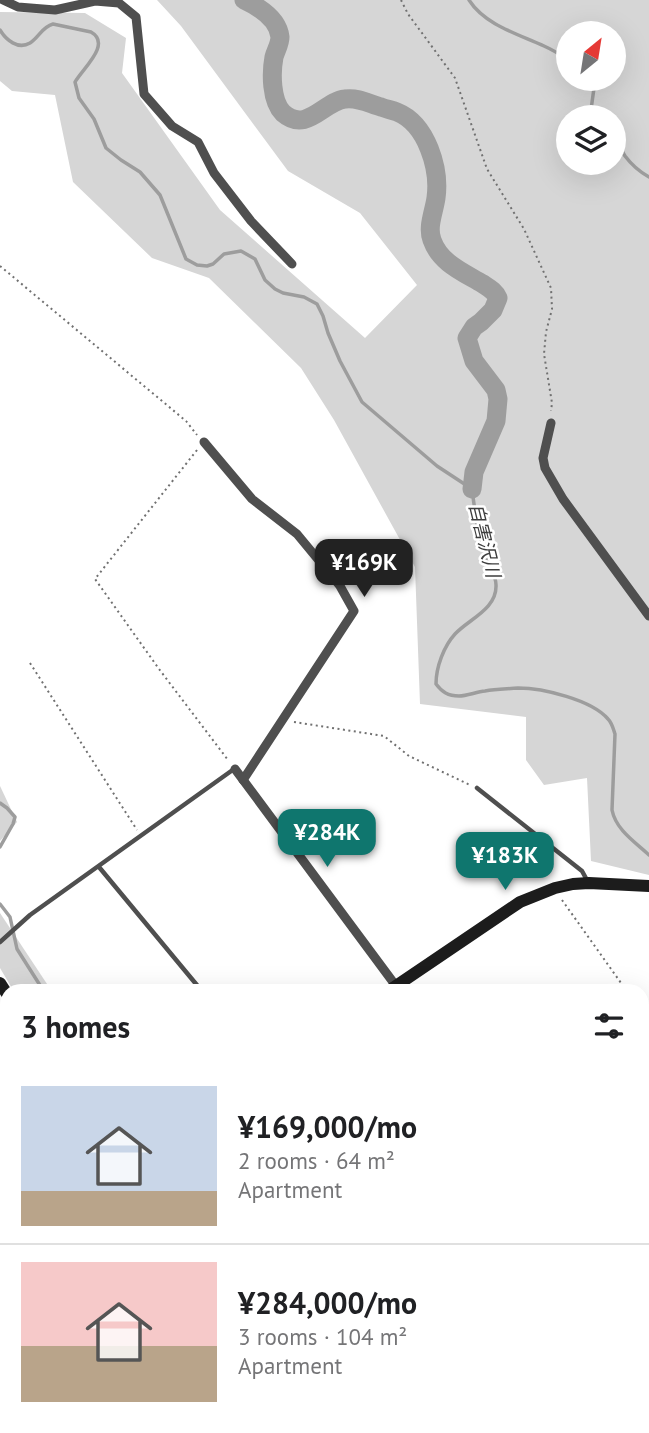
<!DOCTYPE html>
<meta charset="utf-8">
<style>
:root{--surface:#fff;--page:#f6f6f6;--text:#202124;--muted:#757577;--line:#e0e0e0;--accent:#0f766e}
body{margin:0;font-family:"PT Sans","Noto Sans JP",sans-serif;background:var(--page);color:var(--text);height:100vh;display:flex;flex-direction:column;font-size:26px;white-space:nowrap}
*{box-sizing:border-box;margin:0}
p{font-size:23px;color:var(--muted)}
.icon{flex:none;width:38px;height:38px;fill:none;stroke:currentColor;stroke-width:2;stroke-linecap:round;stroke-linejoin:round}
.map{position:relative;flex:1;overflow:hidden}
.drawer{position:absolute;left:0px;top:984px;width:649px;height:450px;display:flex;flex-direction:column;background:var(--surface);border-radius:21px 21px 0 0;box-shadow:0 7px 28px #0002}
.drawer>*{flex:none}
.needle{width:46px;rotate:30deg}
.tools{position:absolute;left:556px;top:21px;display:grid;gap:14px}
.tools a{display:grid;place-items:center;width:70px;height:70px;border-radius:50%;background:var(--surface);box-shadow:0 7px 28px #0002;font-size:35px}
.price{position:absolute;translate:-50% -60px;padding:0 16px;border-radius:14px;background:var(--accent);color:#fff;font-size:23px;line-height:46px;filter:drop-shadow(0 2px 4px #0008)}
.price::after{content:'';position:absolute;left:50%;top:42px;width:21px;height:16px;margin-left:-10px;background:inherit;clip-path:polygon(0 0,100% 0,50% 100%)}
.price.on{background:#222;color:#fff}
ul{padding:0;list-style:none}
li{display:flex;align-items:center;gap:21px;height:175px;padding:0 21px}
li+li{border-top:2px solid var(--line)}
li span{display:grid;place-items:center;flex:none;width:196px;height:140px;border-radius:0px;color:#555}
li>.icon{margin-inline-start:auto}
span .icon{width:84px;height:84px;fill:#fffc;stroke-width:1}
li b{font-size:30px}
h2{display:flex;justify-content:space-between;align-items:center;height:84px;padding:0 21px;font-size:30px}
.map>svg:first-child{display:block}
</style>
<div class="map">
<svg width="649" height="1433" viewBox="0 0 649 1433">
<rect width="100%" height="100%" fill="#fff"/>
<g fill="#d6d6d6" fill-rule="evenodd">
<path d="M157 0H649V875L591 861 587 778 544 785 526 760V717L420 704 415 567 334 420 301 368 209 278 152 258 73 182 55 95 12 91 0 81V12L85 13 126 38 122 73 220 210 365 338 417 285 360 213 288 171 181 26ZM569 33H614V79H569ZM569 117H614V163H569Z"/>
<polygon points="0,786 17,822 0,841"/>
<polygon points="0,913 51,990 13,990 0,968"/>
<polygon points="265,1426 314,1426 319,1433 270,1433"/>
</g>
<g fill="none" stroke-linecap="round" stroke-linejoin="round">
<g stroke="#9d9d9d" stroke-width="3.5">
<path d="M469 0C485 25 518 34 544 46 553 50 561 55 569 60"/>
<path d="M0 30C6 40 18 50 30 43 39 37 42 27 53 24L91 32C112 44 83 68 75 82L79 98 94 119 106 148 121 160 140 172 160 195 186 259 197 265 207 266 213 264 224 254 241 251 255 259 265 280 275 289 283 293 304 297 317 304 323 316 328 333 340 361 362 402 437 466 472 489C475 513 478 536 487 559 490 567 496 576 496 585 497 609 469 619 455 634 444 646 436 667 436 684 442 692 448 696 459 696 467 696 476 692 485 691 496 689 507 689 518 688 543 688 592 700 608 719 612 723 613 728 615 734L612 810C616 830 635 842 649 855"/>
<polyline points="590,117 594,88 591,79"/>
<path d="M614 140C620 145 621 150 625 156 631 164 640 172 649 177"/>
<polyline points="0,803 7,808 15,817 13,824 0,847"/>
<polyline points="0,904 10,917 17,949 43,990"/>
<polyline points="286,1426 292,1433"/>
</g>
<path stroke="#9d9d9d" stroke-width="19" d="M244 0C259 7 278 19 280 37 280 44 276 50 274 57 271 73 271 101 283 113 307 134 324 101 345 99 358 97 370 104 381 107 386 109 392 110 397 112 427 124 440 169 436 198 434 212 427 227 432 240 440 263 463 272 483 284 489 288 495 291 498 298L493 310 481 322 474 327 467 338 474 361 496 390 498 399 496 421 474 472 472 489"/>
<g stroke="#717171" stroke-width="2" stroke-dasharray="2 3.5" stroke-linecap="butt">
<polyline points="401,0 408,14 455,78 487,169 524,229 551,288 552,309 546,332 544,354 552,403 551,411"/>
<polyline points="0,266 186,421 197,435"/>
<polyline points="197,450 95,579 159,669 228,760"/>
<polyline points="30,663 137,830"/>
<polyline points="294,722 384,736 409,756 470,785"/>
<polyline points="562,900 626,990"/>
<polyline points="642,1013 649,1022"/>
<polyline points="642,1109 649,1104"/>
<polyline points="642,1273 649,1283"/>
<polyline points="642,1400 649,1395"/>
<polyline points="321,1426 327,1433"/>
<polyline points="596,1433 606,1426"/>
</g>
<g stroke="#4f4f4f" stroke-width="4.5">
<polyline points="477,788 582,871 588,882"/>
<polyline points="99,867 201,990"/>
<polyline points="0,942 30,915 234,769"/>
</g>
<g stroke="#4f4f4f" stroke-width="9">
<polyline points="3,0 18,7 55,10 95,1 119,3 136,17 144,94 172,126 198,142 214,173 251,221 292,264"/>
<polyline points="551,423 543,458 545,468 563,499 649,616"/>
<polyline points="204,442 252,499 297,534 340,586 354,611 243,780"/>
<polyline points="235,769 396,986"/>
<polyline points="0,1224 7,1234"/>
<polyline points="101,1426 103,1433"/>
<polyline points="257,1426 263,1433"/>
<polyline points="525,1426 530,1433"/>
</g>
<g stroke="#1c1c1c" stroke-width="12">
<polyline points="0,983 7,994"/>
<polyline points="390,990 520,902 555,888 573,884 589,883 649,886"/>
<polyline points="0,1255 7,1251"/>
<polyline points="0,1422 14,1433"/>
</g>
</g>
<g text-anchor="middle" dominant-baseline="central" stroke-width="5" stroke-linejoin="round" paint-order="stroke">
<g font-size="19" font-style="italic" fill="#3e3e3e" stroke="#fff">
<text transform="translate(485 540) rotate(76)">自害沢川</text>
</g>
</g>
</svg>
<div class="tools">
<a><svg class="needle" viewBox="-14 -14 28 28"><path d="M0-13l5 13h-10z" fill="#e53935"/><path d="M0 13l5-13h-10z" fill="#757577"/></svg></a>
<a><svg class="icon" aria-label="layers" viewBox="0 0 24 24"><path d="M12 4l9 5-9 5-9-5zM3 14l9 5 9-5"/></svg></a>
</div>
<b class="price on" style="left:364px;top:599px">¥169K</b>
<b class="price" style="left:327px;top:869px">¥284K</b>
<b class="price" style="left:505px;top:892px">¥183K</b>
<section class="drawer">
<h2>3 homes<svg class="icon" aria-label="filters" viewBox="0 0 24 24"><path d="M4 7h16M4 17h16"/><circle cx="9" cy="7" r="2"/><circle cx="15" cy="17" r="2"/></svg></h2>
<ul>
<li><span style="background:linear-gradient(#c9d6e8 75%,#b9a48a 0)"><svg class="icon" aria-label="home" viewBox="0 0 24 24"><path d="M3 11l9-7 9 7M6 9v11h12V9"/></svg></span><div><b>¥169,000/mo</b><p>2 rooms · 64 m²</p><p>Apartment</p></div></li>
<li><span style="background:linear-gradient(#f6c9c9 60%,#b9a48a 0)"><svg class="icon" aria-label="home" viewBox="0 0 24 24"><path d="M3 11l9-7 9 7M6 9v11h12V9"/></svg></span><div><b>¥284,000/mo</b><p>3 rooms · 104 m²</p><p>Apartment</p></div></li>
</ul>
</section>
</div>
